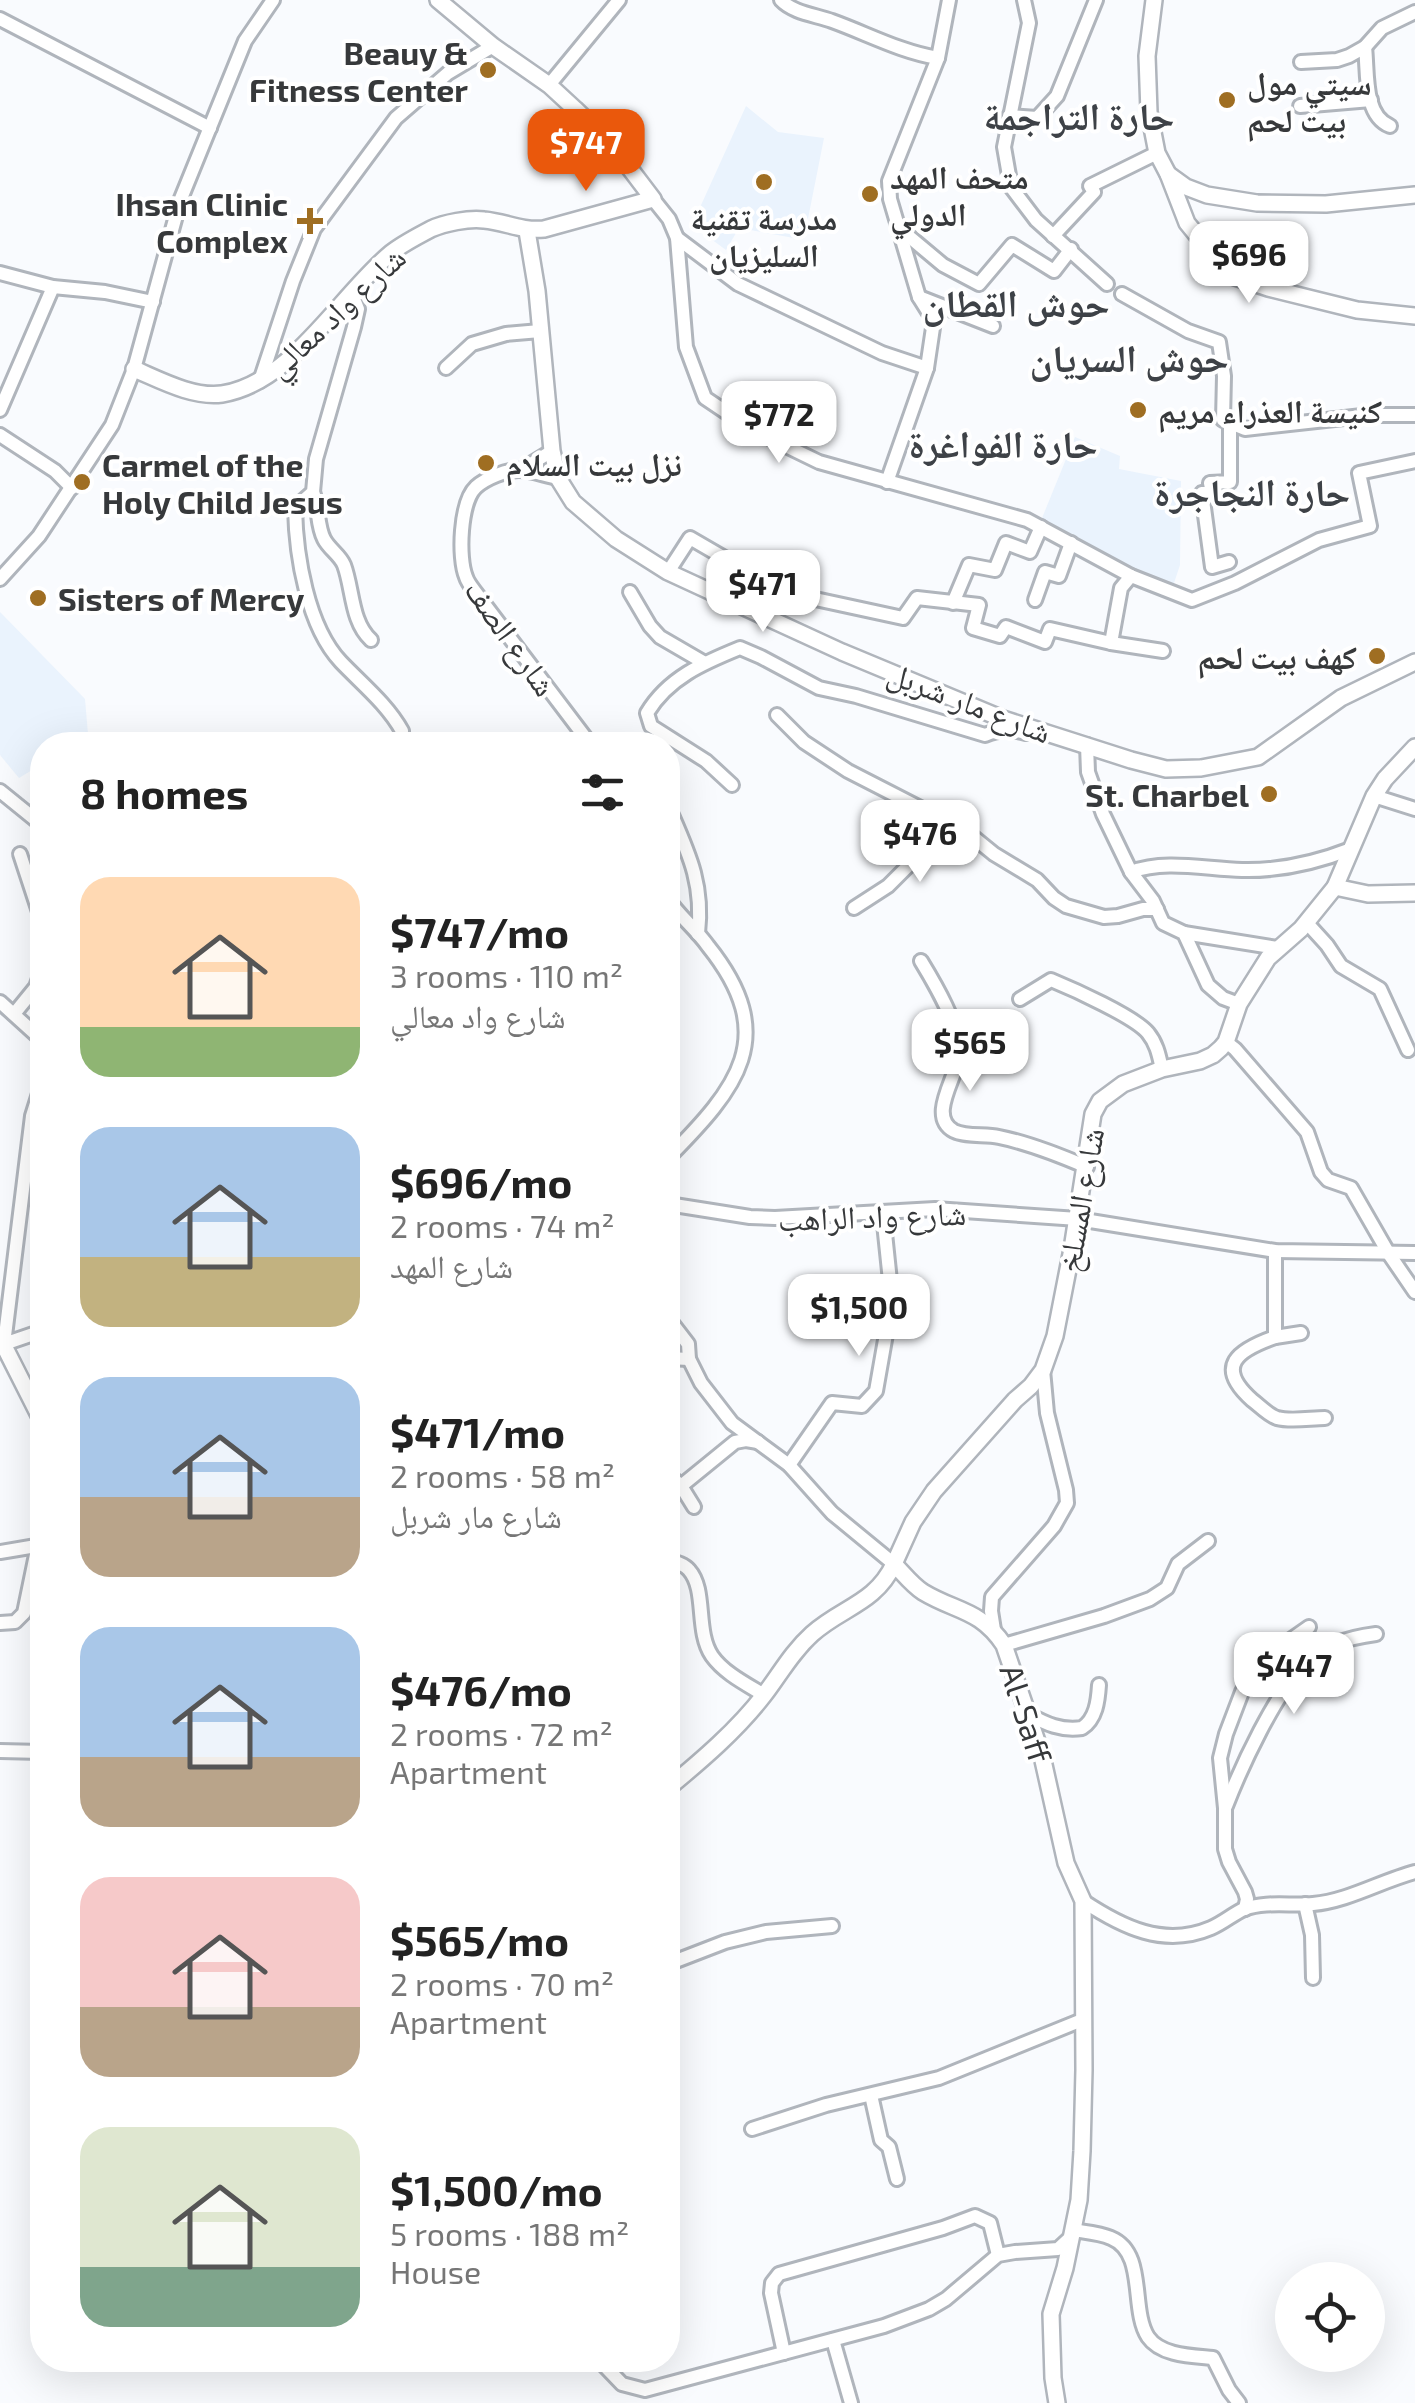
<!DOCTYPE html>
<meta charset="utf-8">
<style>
:root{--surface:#fff;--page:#f6f6f6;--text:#222;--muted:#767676;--accent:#ea580c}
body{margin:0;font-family:"Exo 2","Noto Naskh Arabic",sans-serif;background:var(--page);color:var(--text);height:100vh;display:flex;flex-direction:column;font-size:38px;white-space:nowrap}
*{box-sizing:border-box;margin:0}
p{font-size:32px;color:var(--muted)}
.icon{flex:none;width:55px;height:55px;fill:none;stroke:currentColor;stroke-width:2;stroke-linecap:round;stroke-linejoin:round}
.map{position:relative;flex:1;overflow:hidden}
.details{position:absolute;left:30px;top:732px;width:650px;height:1640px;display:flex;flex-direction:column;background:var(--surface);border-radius:40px;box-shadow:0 10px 40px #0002}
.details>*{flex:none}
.fabs{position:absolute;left:1275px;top:2262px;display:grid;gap:20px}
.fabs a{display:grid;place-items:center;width:110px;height:110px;border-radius:50%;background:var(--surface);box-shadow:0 10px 40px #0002;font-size:50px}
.price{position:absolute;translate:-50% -85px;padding:0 22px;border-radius:20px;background:#fff;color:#222;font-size:32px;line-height:65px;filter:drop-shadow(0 2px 5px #0008)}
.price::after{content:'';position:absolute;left:50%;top:60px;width:30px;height:22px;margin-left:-15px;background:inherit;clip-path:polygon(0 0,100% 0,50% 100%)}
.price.selected{background:var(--accent);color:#fff}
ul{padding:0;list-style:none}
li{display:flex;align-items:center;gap:30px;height:250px;padding:0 50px}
li span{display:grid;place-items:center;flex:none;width:280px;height:200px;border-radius:30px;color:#555}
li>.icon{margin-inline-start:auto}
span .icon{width:120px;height:120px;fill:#fffc;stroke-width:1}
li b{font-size:42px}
h2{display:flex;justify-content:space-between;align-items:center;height:120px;padding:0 50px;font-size:42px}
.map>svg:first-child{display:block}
</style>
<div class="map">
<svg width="1415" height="2403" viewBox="0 0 1415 2403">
<rect width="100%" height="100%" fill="#f9fbfe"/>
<g fill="#eaf3fd">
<polygon points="746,106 778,132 824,138 805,234 794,238 739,228 726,250 692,225"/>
<polygon points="1075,437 1120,456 1119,469 1181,481 1180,565 1172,589 1095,554 1040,523"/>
<polygon points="0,612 85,699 88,734 71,745 42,745 42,764 19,778 0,755"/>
</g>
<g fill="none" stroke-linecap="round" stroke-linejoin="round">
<defs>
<g id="minor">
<path d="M781 0C793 13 816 15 832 21 868 34 901 52 938 58"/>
<polyline points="1024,0 1029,23 1004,147 1011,187 1036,220 1107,284"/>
<polyline points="0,19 210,128"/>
<path d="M1365 47C1368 72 1363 115 1390 126"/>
<polyline points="1301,62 1337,60 1349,56 1365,47 1382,28 1415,12"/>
<polyline points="549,85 619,0"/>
<polyline points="1300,106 1371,100"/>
<polyline points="1009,116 1037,118 1057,96 1096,0"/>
<polyline points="653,199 669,219 677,238 686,347 705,398 751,429 819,462 1027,520 1131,576 1192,600 1235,583 1319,540 1370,526 1359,473 1415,461"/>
<polyline points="900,229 943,265 979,284 1012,245 1054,271 1071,249"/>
<polyline points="1053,236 1094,192 1090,186 1157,153"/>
<polyline points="677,238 738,284 882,353 927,368"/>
<polyline points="0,273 53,287 105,292 153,302"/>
<path d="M352 294 358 309 354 327 316 459 313 492 295 508C296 555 307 626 341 662 362 684 387 704 402 731"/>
<polyline points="1122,294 1188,331 1219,342 1224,376 1223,420 1245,429 1371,415 1415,415"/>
<polyline points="919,297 993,326"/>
<polyline points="446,368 472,344 506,334 540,331"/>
<polyline points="260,381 293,281 314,229 396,118 448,73 493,46"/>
<polyline points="0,410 53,287"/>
<polyline points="0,435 55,471 72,488"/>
<polyline points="521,470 552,451"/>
<path d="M558 478C546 476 531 470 519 470 506 470 486 478 476 487 460 502 458 558 466 577 468 584 475 591 479 597L591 745"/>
<polyline points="887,482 927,368 934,321 919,297 890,199 889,181 938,58 949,0"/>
<path d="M313 492C319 507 317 526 324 539 329 549 340 555 344 565 353 589 351 622 371 640"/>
<polyline points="1229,562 1212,567 1202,493 1212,493 1210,483 1230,482 1230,424"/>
<polyline points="668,572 690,538 783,592 903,618 917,598 979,605 973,628 1000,636 1006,627 1045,642 1050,629 1111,643 1163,651"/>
<polyline points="0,579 39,536 112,425 134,369 180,201 245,41 273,0"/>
<polyline points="630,592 650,626 660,637 703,662"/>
<polyline points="1035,600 1045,572 1059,576 1071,543"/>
<polyline points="953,603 969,565 995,570 1006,543 1030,552 1041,527"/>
<polyline points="1111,643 1121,588 1131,576"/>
<polyline points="777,715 804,742 848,771 967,832 994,854 1037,880 1054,898 1066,906 1104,917 1118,916 1143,909 1157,909"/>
<polyline points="1087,745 1088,772 1103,814 1131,872 1153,901 1163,923 1184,933 1208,985 1223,998 1239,1004"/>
<path d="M732 785 706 761 651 726 647 713C668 678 703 663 740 648L761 657 819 688 856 696 985 735C999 729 1012 729 1026 733"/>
<polyline points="0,791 42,825"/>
<polyline points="1374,796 1415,809"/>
<path d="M668 806C688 852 704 883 698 934"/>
<polyline points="20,854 42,921"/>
<path d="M1131 872C1165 859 1205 869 1242 870 1280 871 1315 863 1351 849"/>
<path d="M668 899C679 916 696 929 708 946 781 1037 737 1088 668 1158"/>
<polyline points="854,908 888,886 950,824"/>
<polyline points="1307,923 1327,945 1341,966 1380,989 1408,1050"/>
<polyline points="1184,933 1277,948"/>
<path d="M921 961C935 984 960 1026 959 1053 959 1075 926 1116 954 1131 966 1137 985 1134 999 1137 1029 1143 1059 1155 1087 1167"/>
<path d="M1020 999 1051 980C1073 989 1135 1017 1148 1033 1157 1044 1159 1056 1162 1069"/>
<polyline points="0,1002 42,1040"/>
<polyline points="14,1014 36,987 42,970"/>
<polyline points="1226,1042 1235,1049 1307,1132 1321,1172 1328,1180 1351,1188 1389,1254 1415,1292"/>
<polyline points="42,1084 32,1116 4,1344 42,1331"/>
<polyline points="668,1204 750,1217 775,1218 935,1209 1078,1219 1275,1251 1415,1253"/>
<path d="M1275 1251V1337C1238 1350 1214 1366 1252 1400 1260 1406 1268 1415 1277 1418 1291 1422 1311 1418 1325 1418"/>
<polyline points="668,1318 688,1344 689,1359 701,1383 732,1423 789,1465 832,1513 894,1564"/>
<polyline points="1275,1337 1301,1333"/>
<polyline points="668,1358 689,1359"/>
<polyline points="789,1465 832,1403 862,1406 876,1391 892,1300 883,1214"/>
<polyline points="668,1474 681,1486 694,1507"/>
<polyline points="681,1486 735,1442 746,1440 758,1442"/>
<polyline points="0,1552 42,1545"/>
<path d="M668 1560C675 1562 684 1564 689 1570 707 1590 695 1631 712 1656 724 1673 746 1684 764 1695"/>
<polyline points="0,1623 15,1622 24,1613 38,1545"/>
<polyline points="994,1630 991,1611 992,1597 1054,1526 1067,1503 1066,1490 1047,1413 1043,1370"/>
<polyline points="1004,1645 1104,1616 1150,1599 1167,1588 1178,1564 1208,1541"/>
<path d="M1028 1714C1046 1724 1061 1731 1082 1728 1096 1719 1098 1701 1099 1685"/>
<polyline points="0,1751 42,1752"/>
<path d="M1226 1806C1242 1765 1275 1694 1305 1663 1323 1645 1352 1637 1376 1634"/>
<path d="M1083 1901C1122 1927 1164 1948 1211 1928 1223 1923 1233 1914 1244 1909 1266 1901 1291 1906 1313 1904 1348 1901 1381 1881 1415 1872"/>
<polyline points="1305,1904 1312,1935 1313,1978"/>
<polyline points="1245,1909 1247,1899 1245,1892 1229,1862 1225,1849 1225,1808 1220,1758 1226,1734 1242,1692 1255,1669 1279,1648 1309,1627"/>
<polyline points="668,1964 725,1942 766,1932 832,1926"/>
<polyline points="871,2095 881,2140 889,2147 897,2179"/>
<polyline points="752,2129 826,2105 939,2078 1082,2020"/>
<path d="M1073 2230C1085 2232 1100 2233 1111 2238 1147 2253 1130 2309 1148 2337 1161 2356 1193 2356 1213 2358L1229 2390 1239 2403"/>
<polyline points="833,2340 851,2403"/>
<polyline points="784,2353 771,2293 772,2283 779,2274 943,2228 975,2216 990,2223 998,2255"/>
<polyline points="599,2360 622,2384 645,2390 884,2326 929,2309 946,2299 998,2255 1015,2252 1058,2249 1071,2237"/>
</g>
<g id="tertiary">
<polyline points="1154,0 1147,56 1149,112 1157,153 1168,174 1187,223 1222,266 1232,276 1268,288 1357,310 1415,316"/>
<polyline points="1168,174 1186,187 1207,195 1257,203 1326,204 1415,195"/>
<polyline points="527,231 537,291 552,451 558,478 573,502 616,539 668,572 842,652 1003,719 1131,760 1166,769 1201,768 1258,757 1341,698 1415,662"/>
<path d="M134 369C160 380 193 398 222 394 292 383 340 295 391 253 402 244 418 236 431 229 444 223 469 218 484 220 506 222 520 231 544 229L653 199 612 145 575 109 549 85 493 46 438 0"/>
<polyline points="1335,887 1368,894 1415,893"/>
<polyline points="0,1338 42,1421"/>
<polyline points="894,1564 913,1522 934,1491 1015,1400 1031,1386 1043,1370 1055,1336 1072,1249 1093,1114 1100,1101 1123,1084 1162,1069 1200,1061 1213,1055 1221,1048 1226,1042 1239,1004 1268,958 1301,929 1335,887 1374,796 1385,779 1415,747"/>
<path d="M668 1788C702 1760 737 1730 764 1695 780 1674 792 1652 812 1634 842 1607 875 1604 894 1564 903 1573 912 1585 923 1592 956 1612 980 1609 1004 1645L1042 1756 1066 1863 1083 1901 1084 2070 1082 2151 1079 2200 1065 2268 1051 2314 1053 2378 1057 2403"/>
</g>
</defs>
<use href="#minor" stroke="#b0b5bc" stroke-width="18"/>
<use href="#tertiary" stroke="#b0b5bc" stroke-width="20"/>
<use href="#minor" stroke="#fff" stroke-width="12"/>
<use href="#tertiary" stroke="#fff" stroke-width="15"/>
</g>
<g fill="#9f6e22" stroke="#fff" stroke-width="4">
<circle cx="488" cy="70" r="10"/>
<circle cx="1227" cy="100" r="10"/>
<circle cx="764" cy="182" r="10"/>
<circle cx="870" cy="194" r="10"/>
<path d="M305 206h10v10h10v10h-10v10h-10v-10h-10v-10h10z"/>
<circle cx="1138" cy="410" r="10"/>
<circle cx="486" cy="463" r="10"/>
<circle cx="82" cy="482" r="10"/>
<circle cx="38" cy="598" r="10"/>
<circle cx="1377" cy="656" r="10"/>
<circle cx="1269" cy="794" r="10"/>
</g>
<g text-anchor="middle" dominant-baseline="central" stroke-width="8" stroke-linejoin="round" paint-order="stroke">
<g font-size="32" font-weight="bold" fill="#37393b" stroke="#fff" text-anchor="start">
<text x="468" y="52" text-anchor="end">Beauy &amp;<tspan x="468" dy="37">Fitness Center</tspan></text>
<text x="1247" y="82">سيتي مول<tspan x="1247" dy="37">بيت لحم</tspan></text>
<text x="890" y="176">متحف المهد<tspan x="890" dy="37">الدولي</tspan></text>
<text x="288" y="203" text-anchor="end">Ihsan Clinic<tspan x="288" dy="37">Complex</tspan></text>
<text x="764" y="217" text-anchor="middle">مدرسة تقنية<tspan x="764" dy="37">السليزيان</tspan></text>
<text x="1158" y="410">كنيسة العذراء مريم</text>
<text x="506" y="463">نزل بيت السلام</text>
<text x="102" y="464">Carmel of the<tspan x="102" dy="37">Holy Child Jesus</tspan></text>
<text x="58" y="598">Sisters of Mercy</text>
<text x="1357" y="656" text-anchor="end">كهف بيت لحم</text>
<text x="1249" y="794" text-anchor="end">St. Charbel</text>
</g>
<g font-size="32" fill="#37393b" stroke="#fff">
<text transform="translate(335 311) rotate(-43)">شارع واد معالي</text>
<text transform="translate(512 637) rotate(55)">شارع الصف</text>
<text transform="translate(970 701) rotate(21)">شارع مار شربل</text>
<text transform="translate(1079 1200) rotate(-80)">شارع المسلخ</text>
<text transform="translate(872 1215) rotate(-2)">شارع واد الراهب</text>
<text transform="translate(1027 1713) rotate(72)">Al-Saff</text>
</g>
<g font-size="38" font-weight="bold" fill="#3e4247" stroke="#fff">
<text x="1079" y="115">حارة التراجمة</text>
<text x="1016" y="302">حوش القطان</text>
<text x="1129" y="357">حوش السريان</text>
<text x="1003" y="443">حارة الفواغرة</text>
<text x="1252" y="491">حارة النجاجرة</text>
</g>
</g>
</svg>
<div class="fabs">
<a><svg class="icon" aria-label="locate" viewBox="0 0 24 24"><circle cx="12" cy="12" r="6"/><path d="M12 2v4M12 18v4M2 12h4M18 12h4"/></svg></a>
</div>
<b class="price selected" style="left:586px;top:194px">$747</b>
<b class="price" style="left:1249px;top:306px">$696</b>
<b class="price" style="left:779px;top:466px">$772</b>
<b class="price" style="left:763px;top:635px">$471</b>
<b class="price" style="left:920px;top:885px">$476</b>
<b class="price" style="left:970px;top:1094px">$565</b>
<b class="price" style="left:859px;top:1359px">$1,500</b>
<b class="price" style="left:1294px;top:1717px">$447</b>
<section class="details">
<h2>8 homes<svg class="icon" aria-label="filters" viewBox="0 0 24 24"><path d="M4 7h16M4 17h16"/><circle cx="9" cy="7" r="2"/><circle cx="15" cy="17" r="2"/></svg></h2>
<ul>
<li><span style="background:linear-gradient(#ffd9b3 75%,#8fb573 0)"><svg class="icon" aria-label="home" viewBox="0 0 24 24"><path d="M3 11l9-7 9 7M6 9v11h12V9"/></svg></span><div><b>$747/mo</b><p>3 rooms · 110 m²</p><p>شارع واد معالي</p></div></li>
<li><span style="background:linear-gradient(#a9c7e8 65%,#c2b280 0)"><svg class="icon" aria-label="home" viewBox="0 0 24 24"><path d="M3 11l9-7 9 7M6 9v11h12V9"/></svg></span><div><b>$696/mo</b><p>2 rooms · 74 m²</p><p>شارع المهد</p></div></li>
<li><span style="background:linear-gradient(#a9c7e8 60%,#b9a48a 0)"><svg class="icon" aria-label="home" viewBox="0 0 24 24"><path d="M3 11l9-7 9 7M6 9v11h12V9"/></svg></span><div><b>$471/mo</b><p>2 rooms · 58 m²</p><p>شارع مار شربل</p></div></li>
<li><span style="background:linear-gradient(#a9c7e8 65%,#b9a48a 0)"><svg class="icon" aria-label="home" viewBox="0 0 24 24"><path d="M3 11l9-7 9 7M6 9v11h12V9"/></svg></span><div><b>$476/mo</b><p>2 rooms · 72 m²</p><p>Apartment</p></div></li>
<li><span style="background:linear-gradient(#f6c9c9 65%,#b9a48a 0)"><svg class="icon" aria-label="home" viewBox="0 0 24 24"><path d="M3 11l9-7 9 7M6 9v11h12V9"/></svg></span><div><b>$565/mo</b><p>2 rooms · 70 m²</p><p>Apartment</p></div></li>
<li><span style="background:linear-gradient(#dfe7d0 70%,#7fa58c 0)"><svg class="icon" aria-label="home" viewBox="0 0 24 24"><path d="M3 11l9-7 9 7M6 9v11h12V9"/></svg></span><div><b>$1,500/mo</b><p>5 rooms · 188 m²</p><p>House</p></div></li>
</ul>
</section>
</div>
